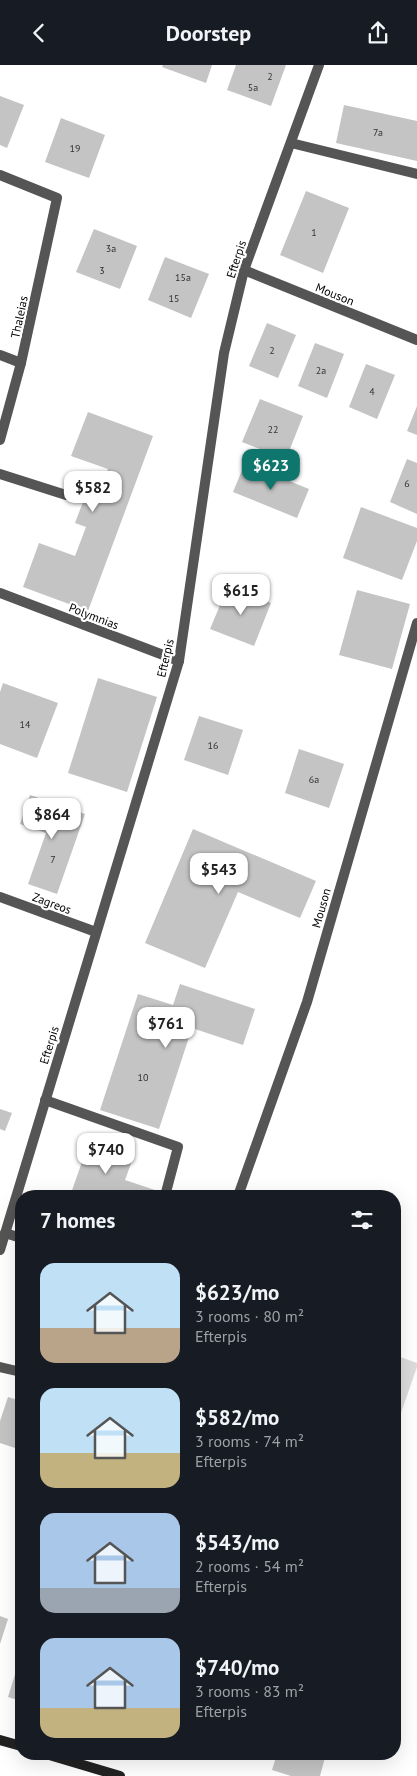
<!DOCTYPE html>
<meta charset="utf-8">
<style>
:root{--surface:#171b24;--page:#242831;--text:#f1f3f6;--muted:#9ea1a6;--accent:#0f766e}
body{margin:0;font-family:"PT Sans",sans-serif;background:var(--page);color:var(--text);height:100vh;display:flex;flex-direction:column;font-size:19px;white-space:nowrap}
*{box-sizing:border-box;margin:0}
p{font-size:16px;color:var(--muted)}
.icon{flex:none;width:28px;height:28px;fill:none;stroke:currentColor;stroke-width:2;stroke-linecap:round;stroke-linejoin:round}
.map{position:relative;flex:1;overflow:hidden}
.side{position:absolute;left:15px;top:1125px;width:386px;height:570px;display:flex;flex-direction:column;background:var(--surface);border-radius:20px;box-shadow:0 5px 20px #0002}
.side>*{flex:none}
.price{position:absolute;translate:-50% -42px;padding:0 11px;border-radius:10px;background:#fff;color:#222;font-size:16px;line-height:32px;filter:drop-shadow(0 1px 2px #0008)}
.price::after{content:'';position:absolute;left:50%;top:30px;width:15px;height:11px;margin-left:-8px;background:inherit;clip-path:polygon(0 0,100% 0,50% 100%)}
.price.selected{background:var(--accent);color:#fff}
ul{padding:0;list-style:none}
li{display:flex;align-items:center;gap:15px;height:125px;padding:0 25px}
li span{display:grid;place-items:center;flex:none;width:140px;height:100px;border-radius:15px;color:#555}
li>.icon{margin-inline-start:auto}
span .icon{width:60px;height:60px;fill:#fffc;stroke-width:1}
li b{font-size:21px}
h2{display:flex;justify-content:space-between;align-items:center;height:60px;padding:0 25px;font-size:21px}
header{display:flex;justify-content:space-between;align-items:center;height:65px;padding:0 25px;background:var(--surface);font-size:22px;font-weight:700}
.map>svg:first-child{display:block}
</style>
<header><svg class="icon" aria-label="back" viewBox="0 0 24 24"><path d="M15 5l-7 7 7 7"/></svg>Doorstep<svg class="icon" aria-label="share" viewBox="0 0 24 24"><path d="M12 15V3M7 8l5-5 5 5M5 13v7h14v-7"/></svg></header>
<div class="map">
<svg width="417" height="1711" viewBox="0 0 417 1711">
<rect width="100%" height="100%" fill="#fff"/>
<polygon fill="#dcdcdc" points="395,1290 417,1298 417,1302 395,1365"/>
<g fill="#c4c4c4">
<polygon points="163,0 212,0 206,18 162,2"/>
<polygon points="236,0 286,0 271,41 227,25"/>
<polygon points="0,31 24,40 7,83 0,80"/>
<polygon points="344,40 417,56 417,96 336,78"/>
<polygon points="61,53 105,70 89,113 45,97"/>
<polygon points="306,126 349,143 323,208 280,190"/>
<polygon points="94,164 137,181 120,224 76,207"/>
<polygon points="165,192 209,209 191,253 148,235"/>
<polygon points="267,258 296,270 278,313 249,301"/>
<polygon points="315,278 344,289 327,333 298,321"/>
<polygon points="366,299 395,310 377,354 349,342"/>
<polygon points="260,334 303,351 286,394 242,377"/>
<polygon points="417,341 417,370 407,366"/>
<polygon points="88,347 153,371 88,546 23,522 39,478 75,491 86,462 75,458 86,429 97,433 108,404 71,391"/>
<polygon points="407,394 417,398 417,449 390,437"/>
<polygon points="245,398 309,424 297,453 233,427"/>
<polygon points="361,442 417,463 417,476 402,515 343,493"/>
<polygon points="228,521 271,538 254,581 210,564"/>
<polygon points="357,525 410,539 392,604 339,590"/>
<polygon points="98,613 157,632 127,727 68,708"/>
<polygon points="3,618 58,638 37,693 0,679 0,627"/>
<polygon points="199,651 243,665 228,710 184,695"/>
<polygon points="299,684 344,699 329,743 285,728"/>
<polygon points="30,730 85,749 57,829 28,819 46,768 20,759"/>
<polygon points="193,764 316,816 300,853 238,827 205,903 145,878"/>
<polygon points="180,919 255,944 243,980 192,963 159,1064 100,1045 138,929 173,940"/>
<polygon points="0,1044 12,1048 5,1066 0,1064"/>
<polygon points="89,1077 133,1093 125,1115 155,1125 153,1131 70,1131"/>
<polygon points="8,1332 21,1336 21,1385 0,1378 0,1356"/>
<polygon points="0,1551 8,1554 0,1579"/>
<polygon points="21,1590 21,1636 8,1632"/>
<polygon points="277,1689 326,1689 320,1711 291,1711 272,1705"/>
</g>
<g fill="none" stroke-linecap="round" stroke-linejoin="round">
<g stroke="#555" stroke-width="10">
<polyline points="291,78 417,109"/>
<polyline points="0,409 66,430"/>
<polyline points="45,1035 178,1082 165,1131"/>
<polyline points="5,1168 21,1173"/>
</g>
<g stroke="#555" stroke-width="10">
<polyline points="0,110 57,133 21,298 0,375"/>
<polyline points="244,205 417,275"/>
<polyline points="0,290 21,298"/>
<polyline points="0,528 179,596"/>
<polyline points="0,832 96,867"/>
<polyline points="238,1131 307,937 417,558"/>
<polyline points="0,1185 179,596 224,288 244,205 319,0"/>
<polyline points="0,1302 21,1307"/>
</g>
<g stroke="#222" stroke-width="10">
<polyline points="0,1675 21,1681"/>
<polyline points="46,1689 120,1711"/>
</g>
</g>
<g text-anchor="middle" dominant-baseline="central" stroke-width="4.5" stroke-linejoin="round" paint-order="stroke">
<g font-size="10" fill="#313131">
<text x="270" y="11">2</text>
<text x="253" y="22">5a</text>
<text x="378" y="67">7a</text>
<text x="75" y="83">19</text>
<text x="314" y="167">1</text>
<text x="111" y="183">3a</text>
<text x="102" y="205">3</text>
<text x="183" y="212">15a</text>
<text x="174" y="233">15</text>
<text x="272" y="285">2</text>
<text x="321" y="305">2a</text>
<text x="372" y="326">4</text>
<text x="273" y="364">22</text>
<text x="407" y="418">6</text>
<text x="25" y="659">14</text>
<text x="213" y="680">16</text>
<text x="314" y="714">6a</text>
<text x="53" y="794">7</text>
<text x="143" y="1012">10</text>
</g>
<g font-size="12" fill="#000" stroke="#fff">
<text transform="translate(236 194) rotate(-72)">Efterpis</text>
<text transform="translate(335 229) rotate(22)">Mouson</text>
<text transform="translate(19 252) rotate(-78)">Thaleias</text>
<text transform="translate(94 551) rotate(21)">Polymnias</text>
<text transform="translate(165 593) rotate(-77)">Efterpis</text>
<text transform="translate(52 838) rotate(20)">Zagreos</text>
<text transform="translate(321 843) rotate(-74)">Mouson</text>
<text transform="translate(49 980) rotate(-73)">Efterpis</text>
</g>
</g>
</svg>
<b class="price selected" style="left:271px;top:426px">$623</b>
<b class="price" style="left:93px;top:448px">$582</b>
<b class="price" style="left:241px;top:551px">$615</b>
<b class="price" style="left:52px;top:775px">$864</b>
<b class="price" style="left:219px;top:830px">$543</b>
<b class="price" style="left:166px;top:984px">$761</b>
<b class="price" style="left:106px;top:1110px">$740</b>
<section class="side">
<h2>7 homes<svg class="icon" aria-label="filters" viewBox="0 0 24 24"><path d="M4 7h16M4 17h16"/><circle cx="9" cy="7" r="2"/><circle cx="15" cy="17" r="2"/></svg></h2>
<ul>
<li><span style="background:linear-gradient(#bfe0f5 65%,#b9a48a 0)"><svg class="icon" aria-label="home" viewBox="0 0 24 24"><path d="M3 11l9-7 9 7M6 9v11h12V9"/></svg></span><div><b>$623/mo</b><p>3 rooms · 80 m²</p><p>Efterpis</p></div></li>
<li><span style="background:linear-gradient(#bfe0f5 65%,#c2b280 0)"><svg class="icon" aria-label="home" viewBox="0 0 24 24"><path d="M3 11l9-7 9 7M6 9v11h12V9"/></svg></span><div><b>$582/mo</b><p>3 rooms · 74 m²</p><p>Efterpis</p></div></li>
<li><span style="background:linear-gradient(#a9c7e8 75%,#9aa5b1 0)"><svg class="icon" aria-label="home" viewBox="0 0 24 24"><path d="M3 11l9-7 9 7M6 9v11h12V9"/></svg></span><div><b>$543/mo</b><p>2 rooms · 54 m²</p><p>Efterpis</p></div></li>
<li><span style="background:linear-gradient(#a9c7e8 70%,#c2b280 0)"><svg class="icon" aria-label="home" viewBox="0 0 24 24"><path d="M3 11l9-7 9 7M6 9v11h12V9"/></svg></span><div><b>$740/mo</b><p>3 rooms · 83 m²</p><p>Efterpis</p></div></li>
</ul>
</section>
</div>
